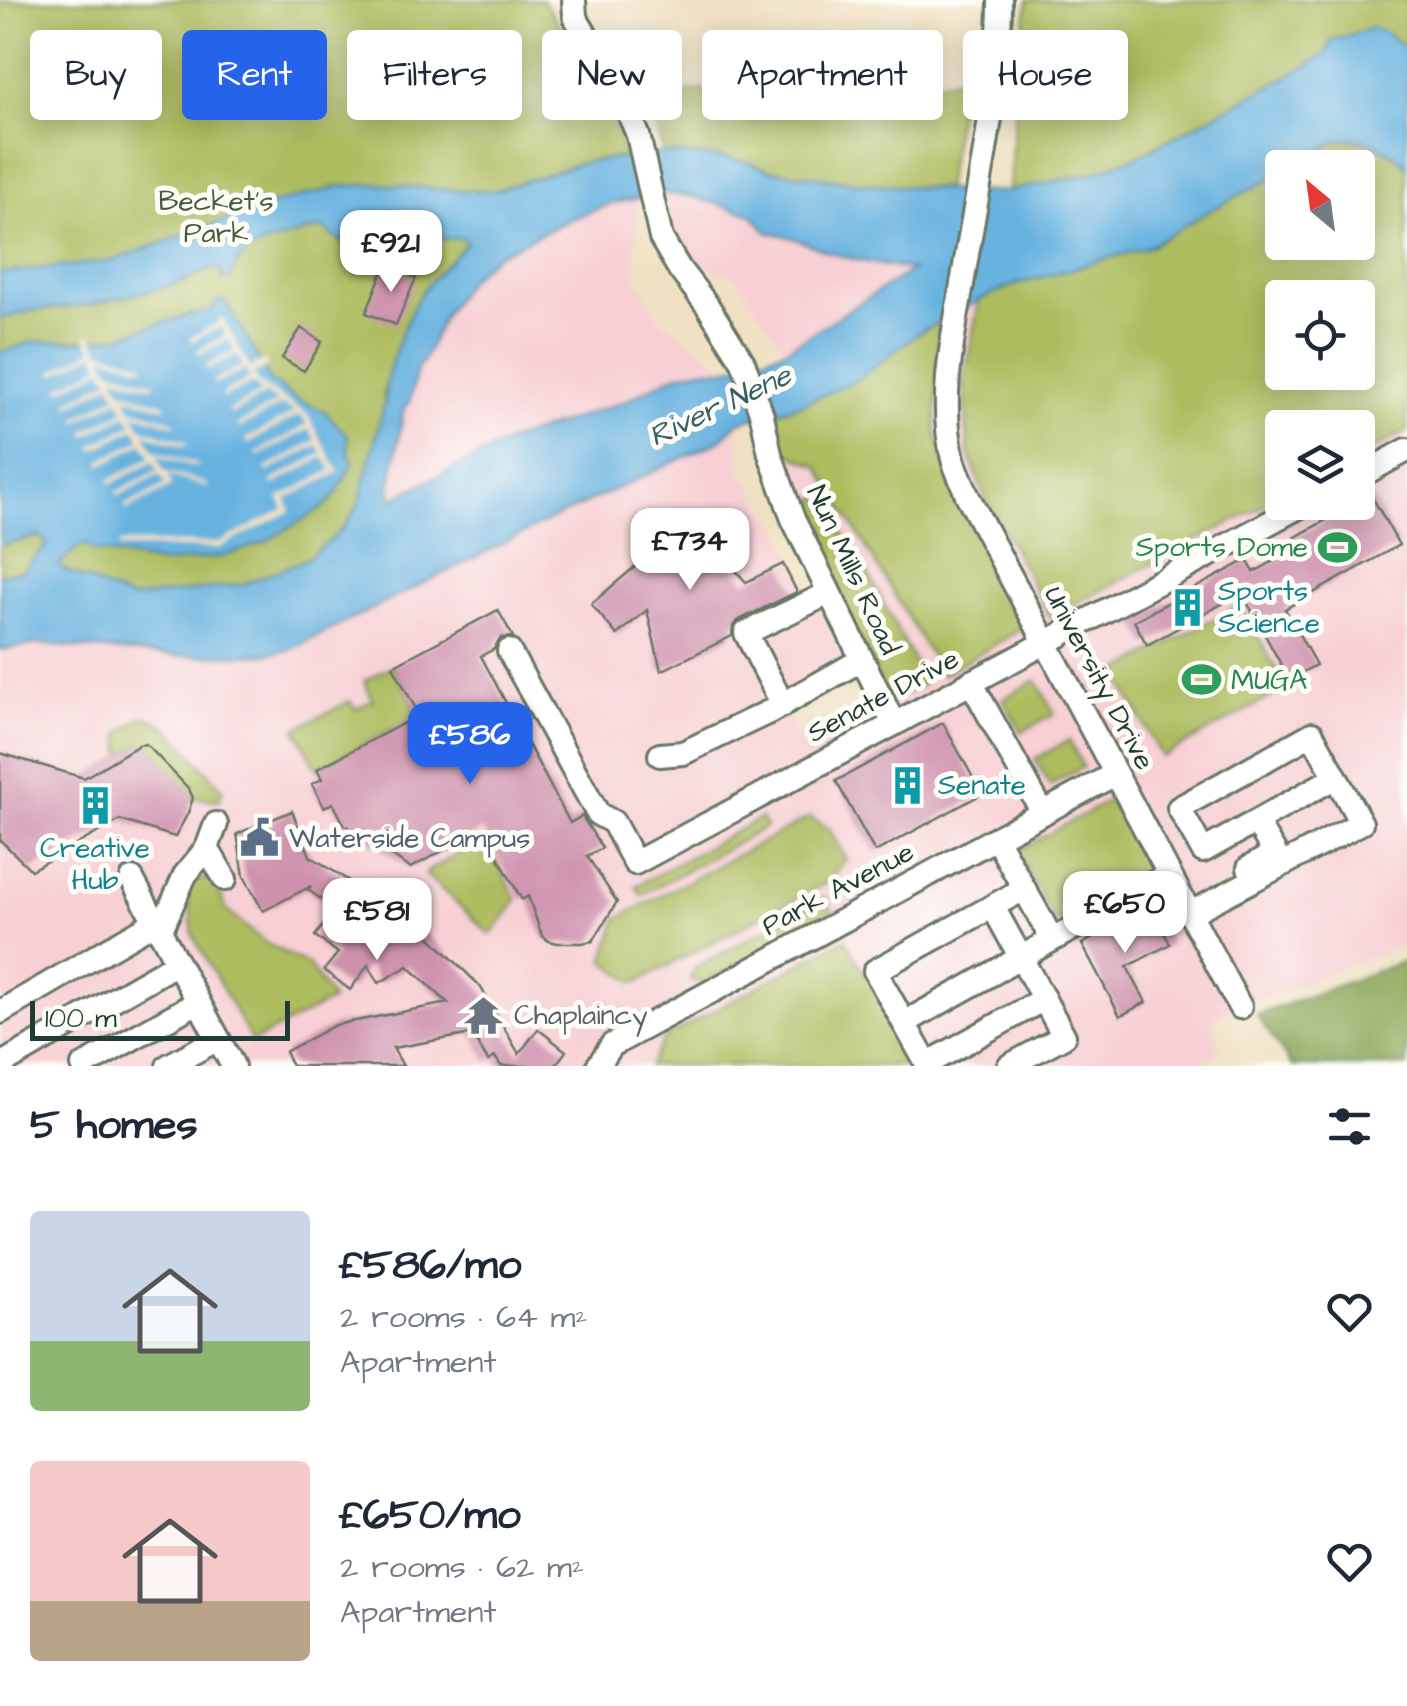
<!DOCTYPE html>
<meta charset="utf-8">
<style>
:root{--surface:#fff;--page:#f2f2f3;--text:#1f2937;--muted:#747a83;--accent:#2563eb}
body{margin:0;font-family:"Architects Daughter",sans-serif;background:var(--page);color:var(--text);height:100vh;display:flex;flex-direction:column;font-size:38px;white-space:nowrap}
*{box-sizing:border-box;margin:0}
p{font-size:32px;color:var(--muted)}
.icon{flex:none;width:55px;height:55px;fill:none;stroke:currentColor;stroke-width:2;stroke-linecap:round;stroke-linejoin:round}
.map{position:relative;height:1066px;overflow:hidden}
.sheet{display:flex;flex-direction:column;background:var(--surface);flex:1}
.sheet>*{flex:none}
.top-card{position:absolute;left:30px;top:30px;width:1348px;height:90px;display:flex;gap:20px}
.needle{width:65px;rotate:331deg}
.tools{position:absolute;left:1265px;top:150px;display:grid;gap:20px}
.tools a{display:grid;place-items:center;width:110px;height:110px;border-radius:10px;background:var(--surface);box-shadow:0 5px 25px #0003;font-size:50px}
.scale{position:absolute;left:30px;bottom:25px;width:260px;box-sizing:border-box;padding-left:10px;border:5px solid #1f3d34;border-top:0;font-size:28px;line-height:35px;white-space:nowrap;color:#1f3d34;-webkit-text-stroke:8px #fdfcf7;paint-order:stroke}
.price{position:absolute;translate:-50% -85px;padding:0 22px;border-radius:20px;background:#fff;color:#222;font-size:32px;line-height:65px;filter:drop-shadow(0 2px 5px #0008)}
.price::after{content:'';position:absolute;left:50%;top:60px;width:30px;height:22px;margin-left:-15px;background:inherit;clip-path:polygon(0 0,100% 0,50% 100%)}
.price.current{background:var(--accent);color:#fff}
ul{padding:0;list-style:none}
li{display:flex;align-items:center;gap:30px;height:250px;padding:0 30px}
li span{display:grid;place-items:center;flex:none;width:280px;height:200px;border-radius:10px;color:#555}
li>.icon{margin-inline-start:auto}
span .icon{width:120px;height:120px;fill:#fffc;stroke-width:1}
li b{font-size:42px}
h2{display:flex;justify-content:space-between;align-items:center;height:120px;padding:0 30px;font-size:42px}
.chip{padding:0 35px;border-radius:10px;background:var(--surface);box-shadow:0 5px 25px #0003;font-size:35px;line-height:90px}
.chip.current{background:var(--accent);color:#fff}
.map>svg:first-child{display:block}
</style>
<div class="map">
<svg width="1407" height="1066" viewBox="0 0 1407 1066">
<rect width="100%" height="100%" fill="#fdfcf7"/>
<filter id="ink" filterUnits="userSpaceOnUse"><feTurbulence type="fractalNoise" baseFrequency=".01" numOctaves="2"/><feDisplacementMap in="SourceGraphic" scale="20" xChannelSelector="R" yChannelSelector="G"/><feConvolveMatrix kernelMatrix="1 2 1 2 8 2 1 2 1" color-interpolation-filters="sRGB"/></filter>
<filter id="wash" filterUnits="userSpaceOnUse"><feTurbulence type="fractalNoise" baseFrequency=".0048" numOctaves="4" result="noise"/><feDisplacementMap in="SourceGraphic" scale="40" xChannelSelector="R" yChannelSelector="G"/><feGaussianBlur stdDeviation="2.25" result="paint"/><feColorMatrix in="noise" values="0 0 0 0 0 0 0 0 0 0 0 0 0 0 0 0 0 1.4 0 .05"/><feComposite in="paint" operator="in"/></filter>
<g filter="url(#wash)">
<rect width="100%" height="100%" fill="#f0e1c3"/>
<g fill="#f7cfd4" fill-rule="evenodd">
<path d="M1292 167H1407V943L1212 1018 1220 1052 1188 1066H0V650L37 644 178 656 268 654 360 614 554 518 719 441 738 422 741 469 781 533 856 683 787 716 805 751 891 706 783 476 770 419 778 410 804 403 921 331 952 317 979 300 1269 182 1282 173V242H1358V168ZM1282 298H1358V372H1282ZM1282 428H1358V502H1282Z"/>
<polygon points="662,193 690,196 751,214 760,222 782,234 830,252 871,264 914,269 785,350 734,275 693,265 670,223"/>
<polygon points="637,198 634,273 658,317 726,369 701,369 675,375 623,402 509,441 392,500 389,488 404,406 409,403 418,366 422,363 444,315 468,280 494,256 556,225 610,204"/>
</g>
<g fill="#adbc5e" stroke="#667c49" stroke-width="2.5" fill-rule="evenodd">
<polygon points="0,0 543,0 604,93 626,157 584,162 522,183 422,291 404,329 384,391 384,406 359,504 347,523 331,540 305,560 244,584 130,599 62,569 0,574"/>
<polygon points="1028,0 1407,0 1407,49 1388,34 1351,34 1341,40 1332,41 1327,53 1307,66 1138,156 1093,173 1009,191 1017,80"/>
<polygon points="965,76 945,189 862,183 770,170 727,158 663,153 647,78 680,94 702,90 755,122"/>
<path d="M1340 139C1365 138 1391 147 1407 167V431L1358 457V428H1282V496L1050 617 982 491 968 451 964 380 979 300 1011 286 1148 247 1207 212 1282 173V242H1358V168L1292 167ZM1282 298H1358V372H1282Z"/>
<path d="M939 323 936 432 955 497 1025 627 942 675 818 466 778 449 770 419C780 408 791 409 804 403 851 382 893 343 939 323Z"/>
<polygon points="819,497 863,564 925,683 889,701 798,509"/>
<polygon points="1240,604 1287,688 1162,757 1116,673"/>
<polygon points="393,666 425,727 404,723 317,769 296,729 350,701 355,709 373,700 364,681"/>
<polygon points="1036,680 1055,714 1021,732 1003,699"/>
<polygon points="145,716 167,727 223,789 219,800 193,798 146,745 139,745 122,755 120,733"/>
<polygon points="1069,740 1083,767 1050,785 1035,759"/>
<polygon points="1110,800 1150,872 1056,923 1017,851"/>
<polygon points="810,817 830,830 846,860 831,880 635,983 604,961 618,918"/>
<polygon points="761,818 766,827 641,895 636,886"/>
<polygon points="485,840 517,900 494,932 490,934 426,875 428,871"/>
<polygon points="215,878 226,910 264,942 309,965 332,1000 252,1042 193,935 187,888 198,879"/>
<polygon points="825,897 833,913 702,984 690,979 695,968"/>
<polygon points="845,939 918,1066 649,1066 664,1038"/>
</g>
<polygon fill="#8aa455" stroke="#547044" stroke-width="2.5" points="1407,960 1407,1066 1292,1066 1257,1015"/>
<path fill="#67b2e0" stroke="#43788a" stroke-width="2.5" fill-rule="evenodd" d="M1371 28 1388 34 1407 49V167C1398 156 1387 150 1373 144 1326 125 1318 167 1282 168V173L1207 212 1148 247 1011 286 979 300 952 317 921 331 857 380 804 403 739 422 719 441 554 518 290 650 268 654 178 656 37 644 0 650V574L22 571 47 545 40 536 0 546V353L31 342 93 340 119 336 192 314 212 311 215 301 222 300 227 304 270 380 294 398 324 411 348 436V452L353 463 335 496 324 507 265 542 225 556 163 564 95 551 88 546 80 545 59 565 62 569 130 599 244 584 305 560 331 540 347 523 359 504 385 402C383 377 408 311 423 291 435 274 452 259 466 244L464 238 409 240 372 233 350 243H344L322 228C305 233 252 245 241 258 237 262 236 267 232 271L230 279 221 278 222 269 213 268 175 285 89 305 32 311 0 319V273L111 261 269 205 341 186 376 184 464 191 496 190 584 162 663 153 727 158 750 163 770 170 864 184 979 192 1009 191 1093 173 1138 156 1307 66 1327 53 1331 41ZM662 193 690 196 751 214 769 233C791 234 811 247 832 253 858 261 885 266 912 270L785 350 726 369H701L675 375 623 402 509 441 392 499 390 489 404 407 409 404 418 366 422 363 444 315 468 280 494 256 573 218 610 204Z"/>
<g fill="#f0e1c3">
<polygon points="222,317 250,368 264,360 268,366 254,374 258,383 307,414 339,472 286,499 291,511 219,548 119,548 119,543 219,543 284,509 279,498 332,470 324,457 273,485 271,481 323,453 317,445 267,472 265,469 316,440 309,429 258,456 256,453 307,425 303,418 299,415 248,443 246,439 295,412 282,405 239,428 237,425 278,402 266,394 231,414 229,410 262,392 252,383 223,398 221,395 250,378 244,369 215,384 213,381 243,365 236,354 207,370 206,366 235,351 228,339 198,355 197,351 226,335 221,326 191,342 190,338 219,322 218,320"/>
<polygon points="85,335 91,335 99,350 144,363 143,367 102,355 110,369 155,383 153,387 113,375 122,391 166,404 165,408 125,396 130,408 175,421 174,425 134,413 141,428 187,442 186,446 145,434 154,451 197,464 196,467 157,456 164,471 208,484 206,487 168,475 172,486 127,510 125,506 166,484 159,474 118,496 116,492 158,470 153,461 111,484 109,480 151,457 143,443 102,465 100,461 141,439 135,428 94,450 92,446 133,424 127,414 86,436 84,432 125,410 119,399 78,421 76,418 117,395 111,383 70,406 68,402 109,380 103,368 62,390 60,387 101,365 95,353 54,375 52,372 93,350"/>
</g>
<g id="blocks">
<g fill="#cf92ad">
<polygon points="385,265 416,278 396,325 366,313"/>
<polygon points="301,328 322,342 304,371 282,358"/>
<polygon points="1371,495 1399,545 1285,609 1316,665 1289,679 1242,593 1147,645 1134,621 1247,560 1254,572 1281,557 1276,548"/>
<polygon points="701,511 713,525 719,520 734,537 718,551 746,582 783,564 797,592 739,620 733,626 732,636 661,671 647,610 617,635 591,604"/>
<polygon points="498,610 513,637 501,638 494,649 481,656 570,823 582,816 602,848 587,856 617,902 593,941 582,943 558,943 549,941 542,936 528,896 522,900 483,830 410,868 344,824 333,803 324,807 312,784 322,779 317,769 419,715 393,666"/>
<polygon points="943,723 982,794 875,852 836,781"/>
<polygon points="146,744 189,789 193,798 188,813 175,837 120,820 31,870 0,840 0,753 84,778 139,745"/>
<polygon points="292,811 310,856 402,915 429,936 480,986 519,1054 538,1029 566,1051 555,1066 501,1066 495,1057 488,1061 472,1034 393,1048 403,1066 292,1066 285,1052 335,1025 448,1003 408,966 379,983 368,965 350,990 324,970 338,953 315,936 335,909 308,890 311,886 263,911 244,876 237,834"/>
<polygon points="1150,907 1170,944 1127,967 1146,1002 1120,1016 1082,944"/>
</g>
</g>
</g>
<g filter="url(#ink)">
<use href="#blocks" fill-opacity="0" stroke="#687666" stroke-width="2.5"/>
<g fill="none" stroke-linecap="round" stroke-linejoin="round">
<defs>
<g id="minor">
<polyline points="574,0 575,17 591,44 613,74 638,135 661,238 680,270 707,305 743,362 762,415 770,454 793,519 894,724"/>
<path d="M1000 0C1000 84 980 177 966 260 956 325 937 395 953 459 957 472 963 484 967 495L1240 1007"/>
<polyline points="1358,477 1407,450"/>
<polyline points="509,651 598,814 613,822 635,863 1308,502"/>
<polyline points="971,682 1043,813"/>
<polyline points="783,705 746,633 829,593"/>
<polyline points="660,755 683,753 771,711 861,660"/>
<polyline points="996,838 1052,939"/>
<polyline points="207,848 225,879"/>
<polyline points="1249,868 1275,853 1256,822"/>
<polyline points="132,879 233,1066"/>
<polyline points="993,907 1064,1036 1009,1066"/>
<polyline points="1189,914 1361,823 1312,734 1179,808 1203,851 1336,777"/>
<polyline points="160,932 185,875 207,848 216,824"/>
<polyline points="0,1012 155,922"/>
<polyline points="904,1023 1168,875"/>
<polyline points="927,1064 1044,999"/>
<polyline points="0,1065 177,963"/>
<polyline points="83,1066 198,1002"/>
<polyline points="168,1066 218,1039"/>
<polyline points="598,1066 612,1045 1115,774"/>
<polyline points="928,1066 875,971 1024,889"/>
</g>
</defs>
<use href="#minor" stroke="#687666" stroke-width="28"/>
<use href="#minor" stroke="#fff" stroke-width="22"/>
</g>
</g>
<defs>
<symbol id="stadium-bare" viewBox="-9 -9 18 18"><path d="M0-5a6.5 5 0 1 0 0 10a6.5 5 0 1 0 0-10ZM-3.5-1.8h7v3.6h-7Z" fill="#2e9e5b" stroke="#fdfcf7" stroke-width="2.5" paint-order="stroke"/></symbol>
<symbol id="building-bare" viewBox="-9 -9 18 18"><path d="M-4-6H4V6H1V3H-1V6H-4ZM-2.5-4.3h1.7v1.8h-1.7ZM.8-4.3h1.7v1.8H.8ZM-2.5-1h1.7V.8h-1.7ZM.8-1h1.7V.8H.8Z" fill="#0f9aa8" stroke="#fdfcf7" stroke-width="2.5" paint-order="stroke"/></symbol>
<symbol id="civic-bare" viewBox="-9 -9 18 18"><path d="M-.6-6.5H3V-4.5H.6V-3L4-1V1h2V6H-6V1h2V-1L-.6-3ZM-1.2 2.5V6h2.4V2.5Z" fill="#5c6f8a" stroke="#fdfcf7" stroke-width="2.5" paint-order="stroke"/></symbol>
<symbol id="temple-bare" viewBox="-9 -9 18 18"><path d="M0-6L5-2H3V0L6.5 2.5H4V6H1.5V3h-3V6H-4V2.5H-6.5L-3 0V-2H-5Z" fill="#6b7280" stroke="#fdfcf7" stroke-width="2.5" paint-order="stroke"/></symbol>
</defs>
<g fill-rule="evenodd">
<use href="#stadium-bare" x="1310" y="520" width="55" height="55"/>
<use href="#building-bare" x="1160" y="580" width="55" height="55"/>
<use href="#stadium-bare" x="1174" y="652" width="55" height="55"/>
<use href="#building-bare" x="880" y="758" width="55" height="55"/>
<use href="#building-bare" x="68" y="778" width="55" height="55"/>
<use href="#civic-bare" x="232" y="810" width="55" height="55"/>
<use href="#temple-bare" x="456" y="988" width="55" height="55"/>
</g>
<g text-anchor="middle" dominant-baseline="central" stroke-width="10" stroke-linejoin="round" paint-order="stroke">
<g font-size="28" fill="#425d3e" stroke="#fdfcf7">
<text x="216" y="201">Becket's<tspan x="216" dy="32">Park</tspan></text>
</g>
<g font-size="28" fill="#27864d" stroke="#fdfcf7" text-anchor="end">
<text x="1308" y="547">Sports Dome</text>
<text x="1231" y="680" text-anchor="start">MUGA</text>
</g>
<g font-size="28" fill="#1f3d34" stroke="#fdfcf7">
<text transform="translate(853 570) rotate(65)">Nun Mills Road</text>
<text transform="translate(1099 678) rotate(62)">University Drive</text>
<text transform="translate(883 696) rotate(-28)">Senate Drive</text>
<text transform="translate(838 889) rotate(-28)">Park Avenue</text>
</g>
<g font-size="28" fill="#0d838f" stroke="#fdfcf7" text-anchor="start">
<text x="1218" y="591">Sports<tspan x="1218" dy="32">Science</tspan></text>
<text x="938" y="785">Senate</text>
<text x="95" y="848" text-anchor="middle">Creative<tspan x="95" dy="32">Hub</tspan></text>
</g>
<g font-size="28" fill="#4e5e75" stroke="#fdfcf7" text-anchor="start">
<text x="289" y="838">Waterside Campus</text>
</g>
<g font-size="28" fill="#5b616d" stroke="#fdfcf7" text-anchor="start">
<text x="514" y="1015">Chaplaincy</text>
</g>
<g font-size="30" font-style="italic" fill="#356068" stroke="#fdfcf7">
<text transform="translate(720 406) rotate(-25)">River Nene</text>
</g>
</g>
</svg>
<div class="tools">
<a><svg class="needle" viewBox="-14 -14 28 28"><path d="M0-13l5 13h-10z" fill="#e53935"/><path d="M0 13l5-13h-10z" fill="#747a83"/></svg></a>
<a><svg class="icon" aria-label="locate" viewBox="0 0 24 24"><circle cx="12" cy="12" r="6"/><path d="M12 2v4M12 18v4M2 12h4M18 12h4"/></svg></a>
<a><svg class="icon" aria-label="layers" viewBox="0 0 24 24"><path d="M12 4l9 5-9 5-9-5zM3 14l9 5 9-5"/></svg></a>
</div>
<div class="scale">100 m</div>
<b class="price" style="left:391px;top:295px">£921</b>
<b class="price" style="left:690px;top:593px">£734</b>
<b class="price current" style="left:470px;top:787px">£586</b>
<b class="price" style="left:1125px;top:956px">£650</b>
<b class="price" style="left:377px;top:963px">£581</b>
<div class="top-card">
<a class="chip">Buy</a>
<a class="chip current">Rent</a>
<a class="chip">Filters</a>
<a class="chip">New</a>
<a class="chip">Apartment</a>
<a class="chip">House</a>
</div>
</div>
<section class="sheet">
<h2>5 homes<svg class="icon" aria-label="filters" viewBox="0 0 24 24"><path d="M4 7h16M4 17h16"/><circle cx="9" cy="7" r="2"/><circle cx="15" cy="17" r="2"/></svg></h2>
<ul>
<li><span style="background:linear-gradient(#c9d6e8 65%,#8fb573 0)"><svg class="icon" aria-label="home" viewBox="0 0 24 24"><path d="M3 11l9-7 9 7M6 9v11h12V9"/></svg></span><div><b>£586/mo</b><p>2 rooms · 64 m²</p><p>Apartment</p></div><svg class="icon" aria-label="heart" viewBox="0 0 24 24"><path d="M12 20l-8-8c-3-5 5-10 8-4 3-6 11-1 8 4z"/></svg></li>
<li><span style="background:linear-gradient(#f6c9c9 70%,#b9a48a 0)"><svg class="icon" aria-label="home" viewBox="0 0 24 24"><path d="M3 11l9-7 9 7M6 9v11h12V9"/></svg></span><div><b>£650/mo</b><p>2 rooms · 62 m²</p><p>Apartment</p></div><svg class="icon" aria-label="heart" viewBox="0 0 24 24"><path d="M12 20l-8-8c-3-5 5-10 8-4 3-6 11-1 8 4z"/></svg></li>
</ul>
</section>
